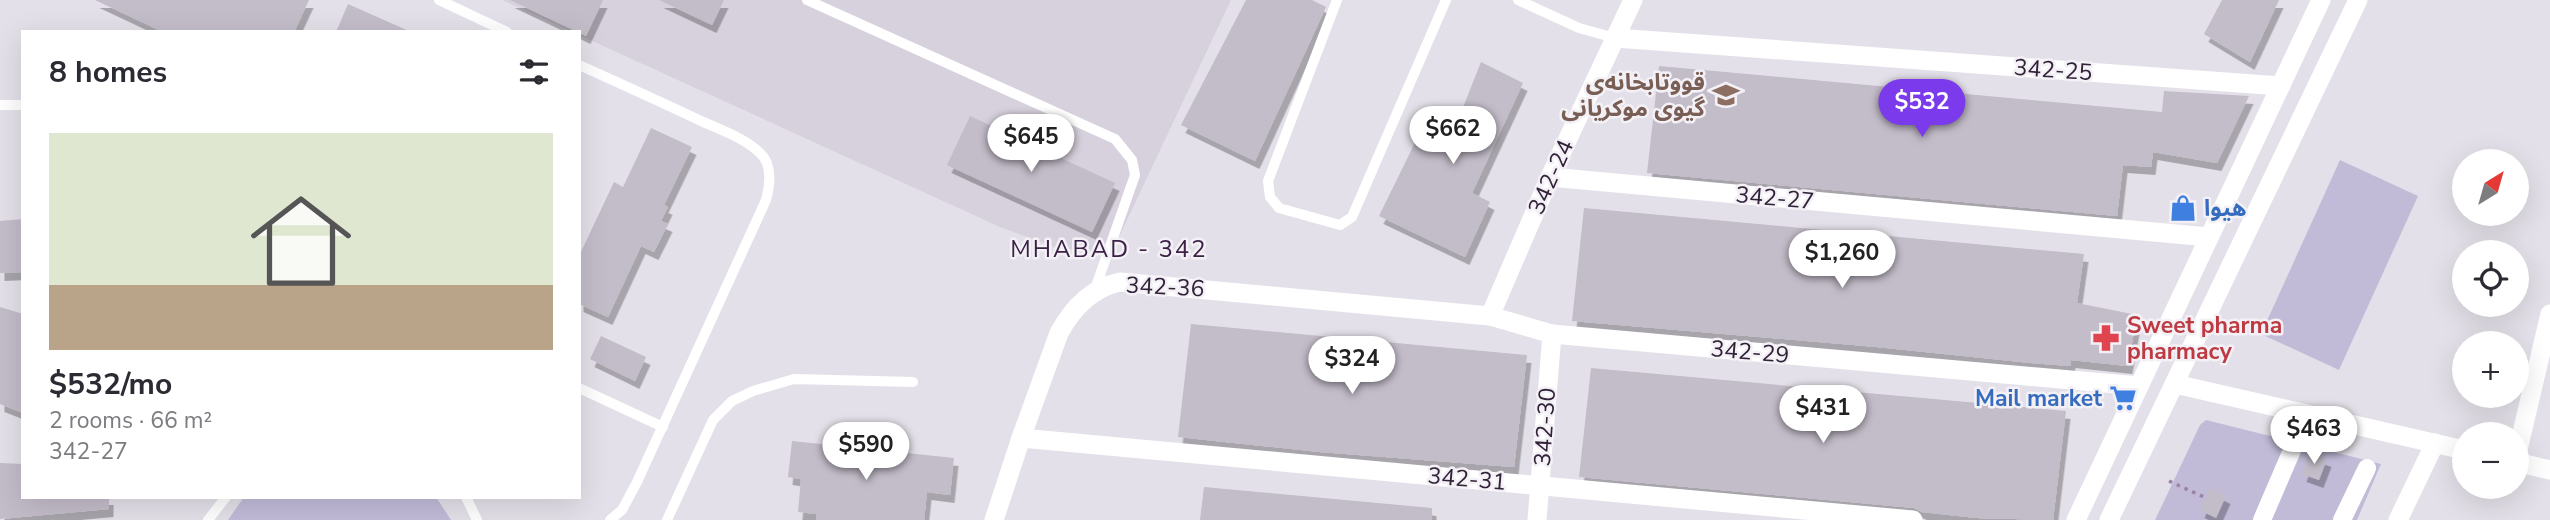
<!DOCTYPE html>
<meta charset="utf-8">
<style>
:root{--surface:#fff;--page:#f2f2f3;--text:#2b2b33;--muted:#7c7c81;--accent:#7c3aed}
body{margin:0;font-family:"Nunito Sans","Noto Sans Arabic",sans-serif;background:var(--page);color:var(--text);height:100vh;display:flex;flex-direction:column;font-size:26px;white-space:nowrap}
*{box-sizing:border-box;margin:0}
p{font-size:23px;color:var(--muted)}
.icon{flex:none;width:38px;height:38px;fill:none;stroke:currentColor;stroke-width:2;stroke-linecap:round;stroke-linejoin:round}
.map{position:relative;flex:1;overflow:hidden}
.side{position:absolute;left:21px;top:30px;width:560px;height:469px;display:flex;flex-direction:column;background:var(--surface);border-radius:0px;box-shadow:0 7px 28px #0002}
.side>*{flex:none}
.needle{width:46px;rotate:37deg}
.buttons{position:absolute;left:2452px;top:149px;display:grid;gap:14px}
.buttons a{display:grid;place-items:center;width:77px;height:77px;border-radius:50%;background:var(--surface);box-shadow:0 7px 28px #0002;font-size:35px}
.price{position:absolute;translate:-50% -60px;padding:0 16px;border-radius:24px;background:#fff;color:#222;font-size:23px;line-height:46px;filter:drop-shadow(0 2px 4px #0008)}
.price::after{content:'';position:absolute;left:50%;top:42px;width:21px;height:16px;margin-left:-10px;background:inherit;clip-path:polygon(0 0,100% 0,50% 100%)}
.price.selected{background:var(--accent);color:#fff}
ul{padding:0;list-style:none}
li{display:grid;align-content:center;gap:14px;height:371px;padding:0 28px}
li span{display:grid;place-items:center;height:217px;border-radius:0px;color:#555}
li>.icon{margin-inline-start:auto}
span .icon{width:126px;height:126px;fill:#fffc;stroke-width:1}
li b{font-size:30px}
h2{display:flex;justify-content:space-between;align-items:center;height:84px;padding:0 28px;font-size:30px}
.map>svg:first-child{display:block}
</style>
<div class="map">
<svg width="2550" height="520" viewBox="0 0 2550 520">
<defs>
<filter id="shadow"><feDropShadow dx="4.5" dy="8" stdDeviation="0" flood-color="#0004"/></filter>
</defs>
<rect width="100%" height="100%" fill="#e4e0e9"/>
<polygon fill="#d7d1dd" points="502,0 1231,0 1111,254 1054,247 1000,227 579,35 579,32 571,31"/>
<g fill="#c1bbd8">
<polygon points="2340,160 2418,196 2339,370 2261,334"/>
<polygon points="2206,420 2381,464 2357,520 2155,520 2200,425"/>
<polygon points="244,497 436,497 451,520 228,520"/>
</g>
<g fill="#c3bcc9" filter="url(#shadow)">
<polygon points="95,0 309,0 294,32 163,32"/>
<polygon points="510,0 603,0 586,36"/>
<polygon points="659,0 724,0 712,25"/>
<polygon points="1246,0 1312,0 1326,7 1255,161 1181,125"/>
<polygon points="2222,0 2279,0 2250,62 2204,34"/>
<polygon points="348,4 411,32 336,32"/>
<polygon points="1481,62 1523,83 1472,193 1490,202 1465,257 1379,216 1432,108 1458,120"/>
<polygon points="1659,66 2162,112 2164,91 2249,96 2217,163 2153,152 2151,167 2123,165 2117,216 1647,173"/>
<polygon points="970,116 1115,183 1092,232 947,165"/>
<polygon points="651,128 692,147 664,205 668,207 661,221 668,224 654,252 641,246 608,317 579,304 579,256 614,182 623,187"/>
<polygon points="1584,208 2084,254 2077,303 2137,315 2128,366 2071,360 2070,366 2031,363 1877,347 1572,321"/>
<polygon points="23,219 23,272 0,273 0,221"/>
<polygon points="0,307 23,314 23,413 0,404"/>
<polygon points="1191,324 1527,355 1514,467 1320,452 1178,437"/>
<polygon points="601,336 646,357 635,381 590,359"/>
<polygon points="1591,368 2066,411 2053,520 1977,518 1922,512 1914,508 1579,477"/>
<polygon points="792,441 954,458 950,495 927,492 924,520 816,520 817,514 798,512 801,479 788,477"/>
<polygon points="2310,453 2327,459 2319,480 2302,474"/>
<polygon points="0,463 23,464 23,497 109,497 109,509 0,519"/>
<polygon points="1204,487 1432,508 1432,520 1200,520"/>
<polygon points="2210,488 2226,496 2216,518 2200,510"/>
</g>
<g fill="none" stroke-linecap="round" stroke-linejoin="round">
<polyline stroke="#9c83aa" stroke-width="3.5" stroke-dasharray="3.5 5" stroke-linecap="butt" points="2169,481 2206,498"/>
<g stroke="#fff" stroke-width="10">
<polyline points="439,0 507,32"/>
<polyline points="807,0 1115,139 1132,160 1135,175 1094,292"/>
<polyline points="1337,0 1268,181 1270,197 1279,208 1340,225 1352,217 1446,0"/>
<polyline points="1518,0 1579,28 1615,38"/>
<path d="M579 65C619 83 659 101 699 120 718 129 746 138 761 154 773 166 770 185 766 200L637 482 622 510 610 520"/>
<polyline points="0,105 23,105"/>
<polyline points="579,388 663,427"/>
<polyline points="466,497 477,520"/>
<polyline points="208,520 226,497"/>
<polyline points="667,520 713,420 732,401 753,391 794,379 913,382"/>
</g>
<g stroke="#fff" stroke-width="18">
<polyline points="2262,520 2299,434"/>
<polyline points="2342,520 2367,468"/>
</g>
<g stroke="#fff" stroke-width="19">
<polyline points="1615,38 2281,86"/>
<polyline points="1550,177 2209,237"/>
<polyline points="1490,316 1550,177 1633,0"/>
<polyline points="2175,384 2464,450"/>
<polyline points="1021,438 1913,520"/>
<polyline points="2516,458 2550,314"/>
<polyline points="2516,462 2550,470"/>
<path d="M994 520 1021 438 1059 333C1072 309 1092 288 1120 282L1490 316 1552 334 2139 386"/>
<polyline points="1537,520 1552,334"/>
<polyline points="2398,520 2435,443"/>
</g>
<g stroke="#fff" stroke-width="19">
<polyline points="2076,520 2321,0"/>
<polyline points="2109,520 2358,0"/>
</g>
</g>
<defs>
<symbol id="school-bare" viewBox="-9 -9 18 18"><path d="M0-5L7-2L0 1L-7-2ZM-4 1L0 2.5L4 1V4Q0 6-4 4Z" fill="#8d6e63" stroke="#f3f0f6" stroke-width="2.5" paint-order="stroke"/></symbol>
<symbol id="shop-bare" viewBox="-9 -9 18 18"><path d="M-5-2.5h2.3a2.7 3.5 0 0 1 5.4 0H5L5.5 6h-11ZM-1.5-2.5h3a1.5 2.3 0 0 0-3 0Z" fill="#3f7fe0" stroke="#f3f0f6" stroke-width="2.5" paint-order="stroke"/></symbol>
<symbol id="pharmacy-bare" viewBox="-9 -9 18 18"><path d="M-2-6h4v4h4v4h-4v4h-4v-4h-4v-4h4Z" fill="#e0444e" stroke="#f3f0f6" stroke-width="2.5" paint-order="stroke"/></symbol>
<symbol id="supermarket-bare" viewBox="-9 -9 18 18"><path d="M-6-5.5h2.5l.6 2H6L4.5 2H-2.5L-4.4-4H-6ZM-1.5 3.2a1.3 1.3 0 1 0 .1 0ZM3 3.2a1.3 1.3 0 1 0 .1 0Z" fill="#3f7fe0" stroke="#f3f0f6" stroke-width="2.5" paint-order="stroke"/></symbol>
</defs>
<g fill-rule="evenodd">
<use href="#school-bare" x="1707" y="76" width="38" height="38"/>
<use href="#shop-bare" x="2164" y="189" width="38" height="38"/>
<use href="#pharmacy-bare" x="2087" y="319" width="38" height="38"/>
<use href="#supermarket-bare" x="2104" y="379" width="38" height="38"/>
</g>
<g text-anchor="middle" dominant-baseline="central" stroke-width="5" stroke-linejoin="round" paint-order="stroke">
<g font-size="23" fill="#312238" stroke="#f3f0f6">
<text transform="translate(2053 70) rotate(4)">342-25</text>
<text transform="translate(1551 177) rotate(-66)">342-24</text>
<text transform="translate(1775 198) rotate(5)">342-27</text>
<text transform="translate(1165 287) rotate(3)">342-36</text>
<text transform="translate(1750 352) rotate(5)">342-29</text>
<text transform="translate(1545 427) rotate(-86)">342-30</text>
<text transform="translate(1467 479) rotate(5)">342-31</text>
</g>
<g font-size="23" font-weight="bold" fill="#785e54" stroke="#f3f0f6" text-anchor="end">
<text x="1705" y="82">قووتابخانەی<tspan x="1705" dy="26">گيوی موكريانی</tspan></text>
</g>
<g font-size="23" font-weight="bold" fill="#366cbe" stroke="#f3f0f6" text-anchor="start">
<text x="2204" y="208">هيوا</text>
<text x="2102" y="398" text-anchor="end">Mail market</text>
</g>
<g font-size="23" font-weight="bold" fill="#be3a42" stroke="#f3f0f6" text-anchor="start">
<text x="2127" y="325">Sweet pharma<tspan x="2127" dy="26">pharmacy</tspan></text>
</g>
<g font-size="24" letter-spacing="2" fill="#3c2147" stroke="#f3f0f6">
<text x="1109" y="249">MHABAD - 342</text>
</g>
</g>
</svg>
<div class="buttons">
<a><svg class="needle" viewBox="-14 -14 28 28"><path d="M0-13l5 13h-10z" fill="#e53935"/><path d="M0 13l5-13h-10z" fill="#7c7c81"/></svg></a>
<a><svg class="icon" aria-label="locate" viewBox="0 0 24 24"><circle cx="12" cy="12" r="6"/><path d="M12 2v4M12 18v4M2 12h4M18 12h4"/></svg></a>
<a>+</a>
<a>−</a>
</div>
<b class="price selected" style="left:1922px;top:139px">$532</b>
<b class="price" style="left:1453px;top:166px">$662</b>
<b class="price" style="left:1031px;top:174px">$645</b>
<b class="price" style="left:1842px;top:290px">$1,260</b>
<b class="price" style="left:1352px;top:396px">$324</b>
<b class="price" style="left:1823px;top:445px">$431</b>
<b class="price" style="left:2314px;top:466px">$463</b>
<b class="price" style="left:866px;top:482px">$590</b>
<section class="side">
<h2>8 homes<svg class="icon" aria-label="filters" viewBox="0 0 24 24"><path d="M4 7h16M4 17h16"/><circle cx="9" cy="7" r="2"/><circle cx="15" cy="17" r="2"/></svg></h2>
<ul>
<li><span style="background:linear-gradient(#dfe7d0 70%,#b9a48a 0)"><svg class="icon" aria-label="home" viewBox="0 0 24 24"><path d="M3 11l9-7 9 7M6 9v11h12V9"/></svg></span><div><b>$532/mo</b><p>2 rooms · 66 m²</p><p>342-27</p></div></li>
</ul>
</section>
</div>
